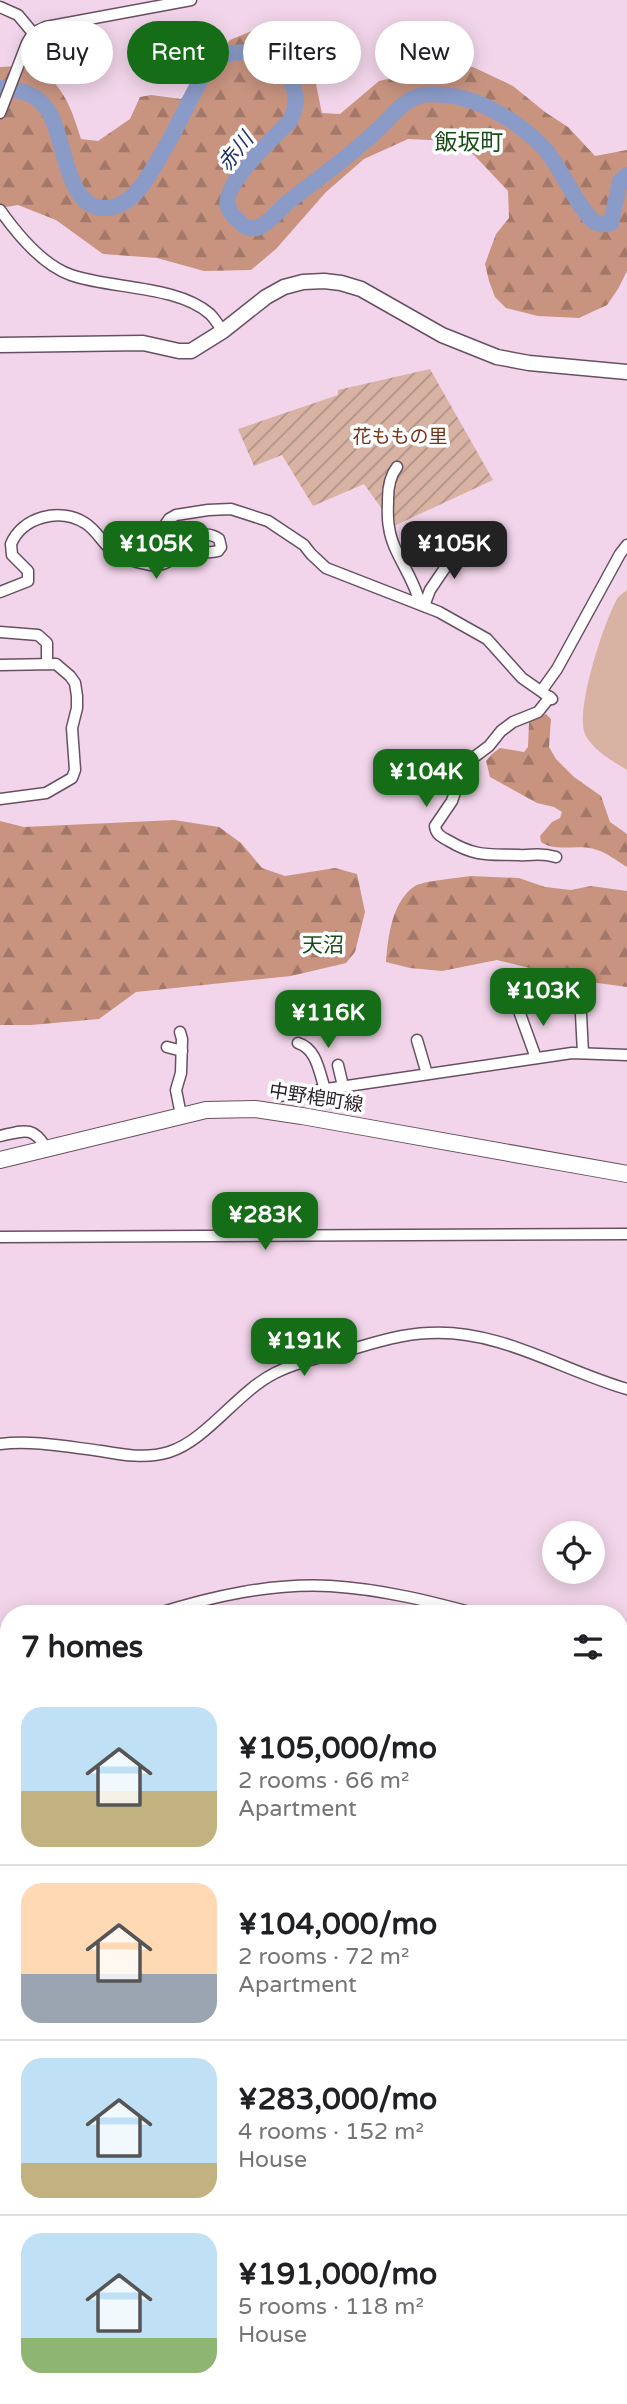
<!DOCTYPE html>
<meta charset="utf-8">
<style>
:root{--surface:#fff;--page:#f6f6f6;--text:#202124;--muted:#757577;--line:#e0e0e0;--accent:#156d17}
body{margin:0;font-family:"Varela Round","Noto Sans JP",sans-serif;background:var(--page);color:var(--text);height:100vh;display:flex;flex-direction:column;font-size:26px;white-space:nowrap}
*{box-sizing:border-box;margin:0}
p{font-size:23px;color:var(--muted)}
.icon{flex:none;width:38px;height:38px;fill:none;stroke:currentColor;stroke-width:2;stroke-linecap:round;stroke-linejoin:round}
.map{position:relative;flex:1;overflow:hidden}
.side{position:absolute;left:0px;top:1605px;width:628px;height:800px;display:flex;flex-direction:column;background:var(--surface);border-radius:28px 28px 0 0;box-shadow:0 4px 18px #0003}
.side>*{flex:none}
.banner{position:absolute;left:21px;top:21px;width:586px;height:63px;display:flex;gap:14px}
.controls{position:absolute;left:542px;top:1521px;display:grid;gap:14px}
.controls a{display:grid;place-items:center;width:63px;height:63px;border-radius:50%;background:var(--surface);box-shadow:0 4px 18px #0003;font-size:35px}
.price{position:absolute;translate:-50% -60px;padding:0 16px;border-radius:14px;background:var(--accent);color:#fff;font-size:23px;line-height:46px;filter:drop-shadow(0 2px 4px #0008)}
.price::after{content:'';position:absolute;left:50%;top:42px;width:21px;height:16px;margin-left:-10px;background:inherit;clip-path:polygon(0 0,100% 0,50% 100%)}
.price.selected{background:#222;color:#fff}
ul{padding:0;list-style:none}
li{display:flex;align-items:center;gap:21px;height:175px;padding:0 21px}
li+li{border-top:2px solid var(--line)}
li span{display:grid;place-items:center;flex:none;width:196px;height:140px;border-radius:21px;color:#555}
li>.icon{margin-inline-start:auto}
span .icon{width:84px;height:84px;fill:#fffc;stroke-width:1}
li b{font-size:30px}
h2{display:flex;justify-content:space-between;align-items:center;height:84px;padding:0 21px;font-size:30px}
.pill{padding:0 24px;border-radius:32px;background:var(--surface);box-shadow:0 4px 18px #0003;font-size:24px;line-height:63px}
.pill.selected{background:var(--accent);color:#fff}
.map>svg:first-child{display:block}
</style>
<div class="map">
<svg width="627" height="2404" viewBox="0 0 627 2404">
<defs>
<pattern id="forest-firs" width="22" height="20" patternUnits="userSpaceOnUse" patternTransform="scale(1.75)"><rect width="22" height="20" fill="#c89480"/><path d="M5 1l3.5 6h-7zM16 11l3.5 6h-7z" fill="#a37869"/></pattern>
<pattern id="cemetery-stones" width="16" height="16" patternUnits="userSpaceOnUse" patternTransform="scale(1.75)"><rect width="16" height="16" fill="#d8b3a4"/><path d="M2 7V4a2 2 0 0 1 4 0v3zM10 15v-3a2 2 0 0 1 4 0v3z" fill="#b09186"/></pattern>
<pattern id="garden-furrows" width="10" height="10" patternUnits="userSpaceOnUse" patternTransform="scale(1.75)"><rect width="10" height="10" fill="#d8b3a4"/><path d="M-1 1l2-2M0 10L10 0M9 11l2-2" fill="none" stroke="#b09186"/></pattern>
</defs>
<rect width="100%" height="100%" fill="#f2d5ea"/>
<path fill="#d8b3a4" d="M627 590V770C614 762 588 747 584 731 577 706 603 625 616 601 618 596 622 594 627 590Z"/>
<g fill="url(#forest-firs)">
<path d="M259 28C312 34 313 70 322 113L340 114 379 81 439 67H473L513 86 545 112 568 127 595 156 627 150V271L618 289 607 305 579 318 538 316 506 308 495 297 489 281 485 264 496 234 509 218 508 191 474 155 450 141 408 139 364 159 326 192 276 249 251 270 204 271 157 258 103 254 56 220 18 205 0 208V67C9 67 19 65 28 67 61 75 72 110 81 139L98 141 130 119 140 97 151 95 181 99 230 40Z"/>
<path d="M546 714 551 719 549 747 556 759 574 777 601 796 610 822 627 834V867C617 861 607 853 597 850 579 843 556 853 541 842L540 836 552 822 560 818 562 812 554 807 537 803 490 777 486 761 492 754 500 748 524 752 528 747 529 722Z"/>
<polygon points="174,820 219,827 241,843 262,868 285,876 335,868 357,874 365,912 355,952 346,963 291,976 136,992 99,1019 31,1025 0,1025 0,821 24,827"/>
<path d="M470 876 519 878 545 887 571 890 591 886 627 891V987L583 981 497 960 442 971 410 968 386 962C388 937 392 901 415 886 423 881 458 878 470 876Z"/>
<polygon points="9,1891 9,1947 0,1949 0,1892"/>
</g>
<polygon fill="url(#cemetery-stones)" points="9,1750 9,1880 0,1881 0,1754"/>
<polygon fill="url(#garden-furrows)" points="430,369 493,480 394,526 364,484 313,506 282,455 254,466 238,429 338,395 338,390"/>
<g fill="none" stroke-linecap="round" stroke-linejoin="round">
<path stroke="#8a9bc7" stroke-width="16" d="M0 88C18 89 36 93 47 109 65 133 64 205 102 208 133 210 149 175 162 153 180 124 192 91 211 63 251 31 317 77 289 122 274 137 222 184 228 206 230 215 239 222 246 227 250 228 253 229 257 228 268 224 280 209 289 201 319 178 349 157 376 131 389 120 400 103 416 97 424 94 435 94 443 95 479 97 519 122 544 148 559 164 581 214 595 222 600 225 605 224 611 223L620 181 627 175"/>
<defs>
<g id="minor">
<polyline points="0,7 18,15 33,33"/>
<polyline points="0,113 27,43 33,33 46,27 191,0"/>
<path d="M0 210C17 234 42 265 71 275 110 289 177 285 210 314 215 319 219 326 223 331"/>
<path d="M397 467C390 476 388 488 388 499 388 508 387 518 389 527 392 553 414 576 420 604"/>
<path d="M0 592 28 581V571L12 555 11 544C22 517 60 507 85 523 97 530 103 545 115 553 124 559 140 563 151 565 162 567 172 559 181 555 193 551 206 554 218 551L221 547 219 539C202 526 183 546 164 536L165 525 169 519 176 515 208 510 231 509 268 521 304 545 311 554 326 568 439 612 487 639 522 678 552 699"/>
<polyline points="424,606 430,590 462,543"/>
<polyline points="0,632 38,635 47,643 47,663"/>
<polyline points="0,665 56,664 70,676 75,683 77,696 77,708 72,728 75,770 72,778 46,793 0,799"/>
<polyline points="542,690 557,669 620,554 627,545"/>
<path d="M550 697 538 712 513 722 501 731 489 746 469 761 461 775 452 801 435 826C436 835 442 837 449 841 476 857 488 854 518 855 533 856 539 852 556 857"/>
<polyline points="519,1011 536,1058"/>
<polyline points="581,1014 583,1053"/>
<polyline points="180,1032 182,1039 181,1073 176,1090 181,1115"/>
<polyline points="417,1040 427,1074"/>
<path d="M298 1043C317 1049 319 1072 325 1089"/>
<polyline points="167,1047 182,1051"/>
<polyline points="338,1065 343,1086"/>
<polyline points="279,1096 572,1053 627,1055"/>
<path d="M0 1136C23 1131 33 1125 46 1148"/>
<polyline points="0,1237 627,1234"/>
<path d="M0 1444C33 1440 68 1447 101 1451 123 1455 147 1459 169 1452 207 1440 237 1392 275 1373 297 1362 322 1357 346 1351 373 1343 400 1334 429 1333 500 1329 561 1370 627 1389"/>
<path d="M156 1614C213 1596 271 1583 330 1586 380 1589 429 1601 477 1614"/>
<polyline points="620,1657 627,1659"/>
<polyline points="0,1670 9,1667"/>
<polyline points="620,1778 627,1778"/>
<polyline points="620,1911 627,1914"/>
<polyline points="620,2047 627,2035"/>
<polyline points="0,2096 5,2073 9,2070"/>
<polyline points="621,2146 627,2149"/>
<polyline points="620,2177 627,2178"/>
<polyline points="620,2252 627,2254"/>
<polyline points="625,2360 624,2333 627,2320"/>
<polyline points="287,2396 289,2404"/>
<polyline points="575,2396 581,2404"/>
<polyline points="472,2402 472,2404"/>
<polyline points="227,2404 243,2396"/>
<polyline points="550,2404 559,2396"/>
</g>
<polyline id="tertiary" points="0,345 143,343 179,351 191,351 223,331 266,297 284,287 303,282 324,281 341,283 361,289 442,335 497,357 529,363 627,372"/>
<polyline id="secondary" points="0,1160 206,1110 255,1109 302,1116 627,1174"/>
<g id="primary">
<polyline points="620,2118 627,2102"/>
<polyline points="507,2404 510,2396"/>
</g>
</defs>
<use href="#minor" stroke="#685062" stroke-width="13"/>
<use href="#tertiary" stroke="#685062" stroke-width="17"/>
<use href="#secondary" stroke="#685062" stroke-width="18"/>
<use href="#primary" stroke="#685062" stroke-width="20"/>
<use href="#minor" stroke="#fff" stroke-width="10"/>
<use href="#tertiary" stroke="#fff" stroke-width="14"/>
<use href="#secondary" stroke="#fff" stroke-width="16"/>
<use href="#primary" stroke="#fff" stroke-width="18"/>
</g>
<g text-anchor="middle" dominant-baseline="central" stroke-width="7" stroke-linejoin="round" paint-order="stroke">
<g font-size="19" fill="#733317" stroke="#fff">
<text x="400" y="437">花ももの里</text>
</g>
<g font-size="19" fill="#2d222a" stroke="#fff">
<text transform="translate(316 1098) rotate(9)">中野梍町線</text>
</g>
<g font-size="21" font-style="italic" fill="#213269" stroke="#fff">
<text transform="translate(236 152) rotate(-51)">赤川</text>
</g>
<g font-size="21" fill="#1a4e19" stroke="#fff">
<text x="323" y="945">天沼</text>
</g>
<g font-size="23" fill="#1a4e19" stroke="#fff">
<text x="469" y="143">飯坂町</text>
</g>
</g>
</svg>
<div class="controls">
<a><svg class="icon" aria-label="locate" viewBox="0 0 24 24"><circle cx="12" cy="12" r="6"/><path d="M12 2v4M12 18v4M2 12h4M18 12h4"/></svg></a>
</div>
<b class="price" style="left:156px;top:581px">¥105K</b>
<b class="price selected" style="left:454px;top:581px">¥105K</b>
<b class="price" style="left:426px;top:809px">¥104K</b>
<b class="price" style="left:543px;top:1028px">¥103K</b>
<b class="price" style="left:328px;top:1050px">¥116K</b>
<b class="price" style="left:265px;top:1252px">¥283K</b>
<b class="price" style="left:304px;top:1378px">¥191K</b>
<div class="banner">
<a class="pill">Buy</a>
<a class="pill selected">Rent</a>
<a class="pill">Filters</a>
<a class="pill">New</a>
</div>
<section class="side">
<h2>7 homes<svg class="icon" aria-label="filters" viewBox="0 0 24 24"><path d="M4 7h16M4 17h16"/><circle cx="9" cy="7" r="2"/><circle cx="15" cy="17" r="2"/></svg></h2>
<ul>
<li><span style="background:linear-gradient(#bfe0f5 60%,#c2b280 0)"><svg class="icon" aria-label="home" viewBox="0 0 24 24"><path d="M3 11l9-7 9 7M6 9v11h12V9"/></svg></span><div><b>¥105,000/mo</b><p>2 rooms · 66 m²</p><p>Apartment</p></div></li>
<li><span style="background:linear-gradient(#ffd9b3 65%,#9aa5b1 0)"><svg class="icon" aria-label="home" viewBox="0 0 24 24"><path d="M3 11l9-7 9 7M6 9v11h12V9"/></svg></span><div><b>¥104,000/mo</b><p>2 rooms · 72 m²</p><p>Apartment</p></div></li>
<li><span style="background:linear-gradient(#bfe0f5 75%,#c2b280 0)"><svg class="icon" aria-label="home" viewBox="0 0 24 24"><path d="M3 11l9-7 9 7M6 9v11h12V9"/></svg></span><div><b>¥283,000/mo</b><p>4 rooms · 152 m²</p><p>House</p></div></li>
<li><span style="background:linear-gradient(#bfe0f5 75%,#8fb573 0)"><svg class="icon" aria-label="home" viewBox="0 0 24 24"><path d="M3 11l9-7 9 7M6 9v11h12V9"/></svg></span><div><b>¥191,000/mo</b><p>5 rooms · 118 m²</p><p>House</p></div></li>
</ul>
</section>
</div>
